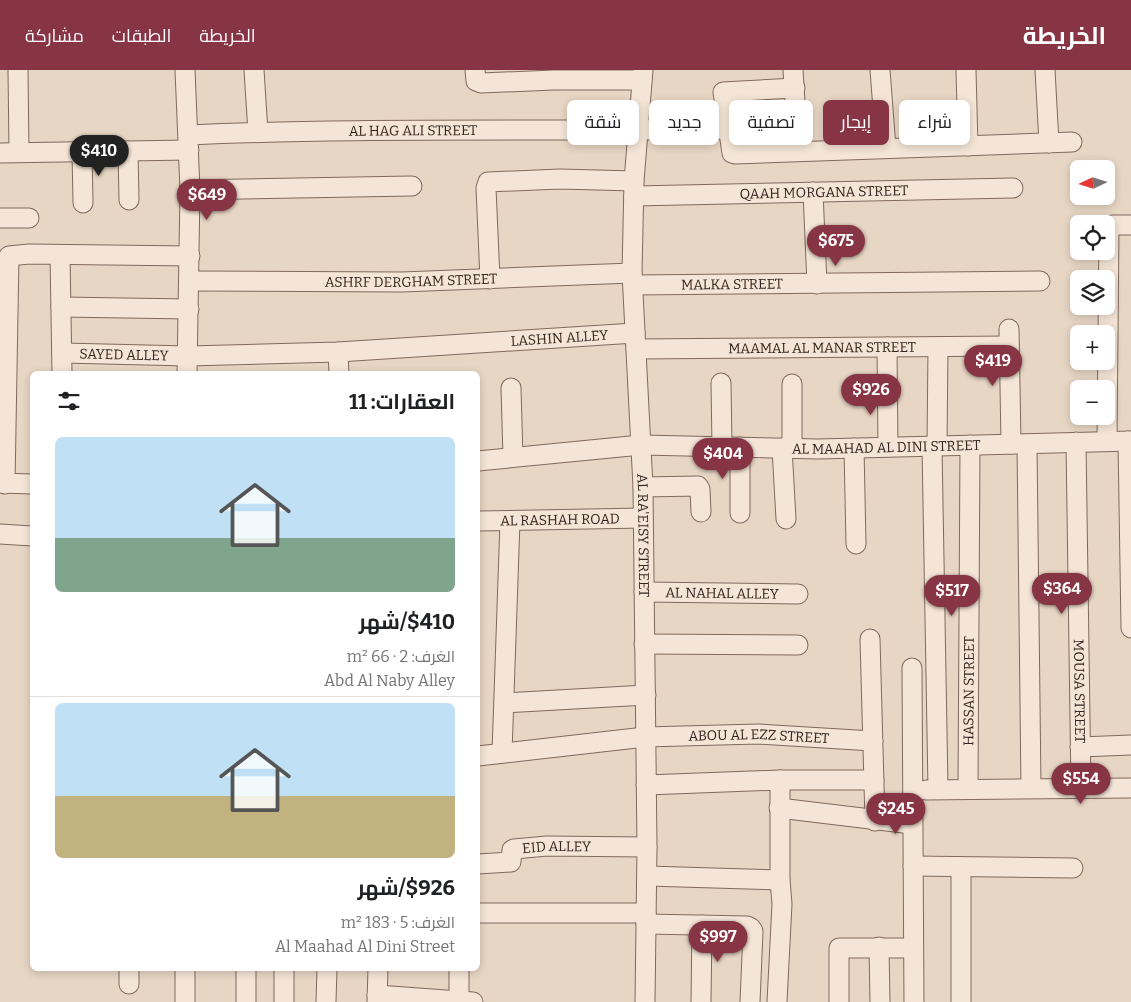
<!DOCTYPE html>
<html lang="ar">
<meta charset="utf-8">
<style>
:root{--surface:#fff;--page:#f6f6f6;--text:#202124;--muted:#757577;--line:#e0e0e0;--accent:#873444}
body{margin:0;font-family:Bitter,Cairo,serif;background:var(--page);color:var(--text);direction:rtl;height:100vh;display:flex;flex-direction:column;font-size:19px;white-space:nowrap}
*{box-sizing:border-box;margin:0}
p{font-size:16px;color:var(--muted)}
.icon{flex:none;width:28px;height:28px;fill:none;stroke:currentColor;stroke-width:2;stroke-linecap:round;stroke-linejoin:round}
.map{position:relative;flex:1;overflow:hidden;direction:ltr}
.side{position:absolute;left:30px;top:301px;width:450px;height:600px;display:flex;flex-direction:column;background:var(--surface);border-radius:8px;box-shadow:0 2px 8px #0003;direction:rtl}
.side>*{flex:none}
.top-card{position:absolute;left:495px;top:30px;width:475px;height:45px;direction:rtl;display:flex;gap:10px}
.needle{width:32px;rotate:266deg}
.tools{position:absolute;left:1070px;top:90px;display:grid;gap:10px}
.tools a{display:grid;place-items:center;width:45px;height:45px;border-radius:8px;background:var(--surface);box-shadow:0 2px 8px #0003;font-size:25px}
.price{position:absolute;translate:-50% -42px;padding:0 11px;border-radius:18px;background:var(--accent);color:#fff;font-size:16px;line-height:32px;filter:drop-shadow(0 1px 2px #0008)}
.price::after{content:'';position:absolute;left:50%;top:30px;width:15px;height:11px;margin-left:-8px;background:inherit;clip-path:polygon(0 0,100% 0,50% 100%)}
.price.selected{background:#222;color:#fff}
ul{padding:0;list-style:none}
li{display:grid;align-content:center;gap:10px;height:265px;padding:0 25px}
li+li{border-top:1px solid var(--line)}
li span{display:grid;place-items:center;height:155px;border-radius:8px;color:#555}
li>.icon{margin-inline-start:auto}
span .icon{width:90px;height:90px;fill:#fffc;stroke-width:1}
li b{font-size:21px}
h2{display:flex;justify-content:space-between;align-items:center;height:60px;padding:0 25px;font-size:21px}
.tag{padding:0 18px;border-radius:8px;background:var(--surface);box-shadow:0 2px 8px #0003;font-size:18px;line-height:45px}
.tag.selected{background:var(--accent);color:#fff}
header{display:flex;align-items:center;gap:30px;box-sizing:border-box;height:70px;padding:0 25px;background:var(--accent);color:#fff}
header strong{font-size:24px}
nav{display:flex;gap:28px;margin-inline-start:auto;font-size:18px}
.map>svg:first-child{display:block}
</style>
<header>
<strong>الخريطة</strong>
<nav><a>الخريطة</a><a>الطبقات</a><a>مشاركة</a></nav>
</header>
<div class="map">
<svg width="1131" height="932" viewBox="0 0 1131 932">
<rect width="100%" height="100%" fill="#e8d6c4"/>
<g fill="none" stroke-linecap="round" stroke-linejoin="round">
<defs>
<g id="minor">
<polyline points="18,0 19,82"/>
<polyline points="185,0 190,120 187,304"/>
<polyline points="254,0 258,62"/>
<polyline points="475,0 476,11 481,13 554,10 642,10"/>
<path id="s1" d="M643 0 634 111 632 203 643 417 647 777 645 932"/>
<polyline points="793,0 798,81"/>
<polyline points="880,0 886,78"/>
<polyline points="966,0 968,76"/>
<polyline points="1045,0 1049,73"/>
<polyline points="795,18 723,22 732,83 735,84 1072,72"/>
<path id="s2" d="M189 65C368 57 548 62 728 59"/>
<polyline points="128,81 129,130"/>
<polyline points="82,82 83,133"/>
<polyline points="0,83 189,80"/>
<polyline points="190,120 412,116"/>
<polyline points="813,122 817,214"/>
<path id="s3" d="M634 126 1013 118"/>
<polyline points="0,148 29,148"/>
<polyline points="60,185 62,304"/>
<polyline points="490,209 486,118 488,112 560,109 634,111"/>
<path id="s4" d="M190 211 402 212 632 203"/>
<path id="s5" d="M633 215 1040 211"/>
<polyline points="61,237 189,239"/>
<polyline points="1009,259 1011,374"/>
<polyline points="887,277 888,377"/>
<path id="s6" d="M636 279 1009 276"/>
<polyline points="338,282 339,304"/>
<path id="s7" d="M62 283 188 286 338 282 635 263"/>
<polyline points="721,313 722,376"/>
<polyline points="792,314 792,378"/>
<polyline points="511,318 513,387"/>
<polyline points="1107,371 1109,158 1112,155 1131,155"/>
<polyline points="1128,371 1131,558"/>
<path id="s8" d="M1076 372 1081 718"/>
<polyline points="1027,374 1031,718"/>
<polyline points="932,376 938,719"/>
<polyline points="937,376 938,277"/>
<polyline points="740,377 740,443"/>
<polyline points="782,378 786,449"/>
<polyline points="854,378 856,474"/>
<path id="s9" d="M478 391 641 375 818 379 1131 371"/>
<polyline points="0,413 32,414"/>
<polyline points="5,414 9,186 29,184 190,186"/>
<polyline points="643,417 698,416 700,419 701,442"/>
<path id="s10" d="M478 451 643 448"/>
<polyline points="0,464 32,466"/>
<path id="s11" d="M644 522 798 524"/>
<polyline points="870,569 875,751"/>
<polyline points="644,574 798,575"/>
<polyline points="912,598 914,932"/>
<polyline points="505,633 646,625"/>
<polyline points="1080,677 1131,675"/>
<polyline points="502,683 510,451"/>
<path id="s12" d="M478 686 645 667 758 664 873 671"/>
<polyline points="646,715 780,710 874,710"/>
<path id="s13" d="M968 719 970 375"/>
<polyline points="926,720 1131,718"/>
<polyline points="779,738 912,754"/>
<path id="s14" d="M478 794 511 792 512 780 514 779 547 776 647 777"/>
<polyline points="913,796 1073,798"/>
<polyline points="647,806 780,810"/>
<polyline points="478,843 646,843"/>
<polyline points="646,854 747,856 751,858 753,861 750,932"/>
<polyline points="879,877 880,932"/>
<polyline points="129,899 129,914"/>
<polyline points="459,899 459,931"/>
<polyline points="377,925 473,932"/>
<polyline points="185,932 185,899"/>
<polyline points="246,932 246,899"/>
<polyline points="284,932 284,899"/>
<polyline points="326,932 327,899"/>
<polyline points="377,932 378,899"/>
<polyline points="701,932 702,855"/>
<polyline points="777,932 782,834 780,810 780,710"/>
<polyline points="839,932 839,878 913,878"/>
<polyline points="961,932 961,797"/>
</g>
</defs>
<use href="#minor" stroke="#80695d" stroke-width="21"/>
<use href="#minor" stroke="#f4e5d6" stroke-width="19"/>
</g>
<g text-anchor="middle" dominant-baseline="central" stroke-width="4" stroke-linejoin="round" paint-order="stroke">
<g font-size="14" fill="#32241f" stroke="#f0e2d2">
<text stroke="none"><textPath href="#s2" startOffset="224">AL HAG ALI STREET</textPath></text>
<text stroke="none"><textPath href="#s3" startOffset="190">QAAH MORGANA STREET</textPath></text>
<text stroke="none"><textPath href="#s4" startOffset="221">ASHRF DERGHAM STREET</textPath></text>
<text stroke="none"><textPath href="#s5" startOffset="99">MALKA STREET</textPath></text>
<text stroke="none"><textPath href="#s7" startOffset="498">LASHIN ALLEY</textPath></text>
<text stroke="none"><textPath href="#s6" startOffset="186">MAAMAL AL MANAR STREET</textPath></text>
<text stroke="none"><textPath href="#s7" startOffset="62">SAYED ALLEY</textPath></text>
<text stroke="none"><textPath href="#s9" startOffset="409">AL MAAHAD AL DINI STREET</textPath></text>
<text stroke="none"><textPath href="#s10" startOffset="82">AL RASHAH ROAD</textPath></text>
<text stroke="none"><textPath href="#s1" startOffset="466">AL RA'EISY STREET</textPath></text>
<text stroke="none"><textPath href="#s11" startOffset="78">AL NAHAL ALLEY</textPath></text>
<text stroke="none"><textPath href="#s8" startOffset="249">MOUSA STREET</textPath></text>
<text stroke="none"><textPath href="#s13" startOffset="98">HASSAN STREET</textPath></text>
<text stroke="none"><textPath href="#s12" startOffset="282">ABOU AL EZZ STREET</textPath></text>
<text stroke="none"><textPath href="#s14" startOffset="90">EID ALLEY</textPath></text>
</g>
</g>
</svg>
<div class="tools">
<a><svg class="needle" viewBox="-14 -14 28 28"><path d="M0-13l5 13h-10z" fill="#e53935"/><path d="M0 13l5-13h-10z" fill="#757577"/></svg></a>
<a><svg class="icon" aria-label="locate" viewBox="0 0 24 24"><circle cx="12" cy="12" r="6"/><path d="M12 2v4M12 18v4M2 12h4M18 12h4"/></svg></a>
<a><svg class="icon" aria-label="layers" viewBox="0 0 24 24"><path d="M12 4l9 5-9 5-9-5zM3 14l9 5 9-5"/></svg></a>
<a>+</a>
<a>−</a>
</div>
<b class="price selected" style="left:99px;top:107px">$410</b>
<b class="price" style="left:207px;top:151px">$649</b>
<b class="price" style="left:836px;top:197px">$675</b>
<b class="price" style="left:993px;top:317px">$419</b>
<b class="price" style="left:871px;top:346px">$926</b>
<b class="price" style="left:723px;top:410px">$404</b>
<b class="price" style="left:1062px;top:545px">$364</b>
<b class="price" style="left:952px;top:547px">$517</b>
<b class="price" style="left:1081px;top:735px">$554</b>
<b class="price" style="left:896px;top:765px">$245</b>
<b class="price" style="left:718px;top:893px">$997</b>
<div class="top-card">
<a class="tag">شراء</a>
<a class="tag selected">إيجار</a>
<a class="tag">تصفية</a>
<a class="tag">جديد</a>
<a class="tag">شقة</a>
</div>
<section class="side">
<h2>العقارات: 11<svg class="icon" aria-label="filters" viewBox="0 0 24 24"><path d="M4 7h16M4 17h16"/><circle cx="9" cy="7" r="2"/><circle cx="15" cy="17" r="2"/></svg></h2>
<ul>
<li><span style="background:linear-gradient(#bfe0f5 65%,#7fa58c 0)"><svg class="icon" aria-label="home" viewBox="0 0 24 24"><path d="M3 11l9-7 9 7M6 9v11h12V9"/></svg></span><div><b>$410/شهر</b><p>الغرف: 2 · 66 m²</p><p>Abd Al Naby Alley</p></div></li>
<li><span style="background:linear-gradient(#bfe0f5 60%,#c2b280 0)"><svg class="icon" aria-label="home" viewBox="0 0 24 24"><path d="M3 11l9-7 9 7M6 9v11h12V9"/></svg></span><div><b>$926/شهر</b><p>الغرف: 5 · 183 m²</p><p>Al Maahad Al Dini Street</p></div></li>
</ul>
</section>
</div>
